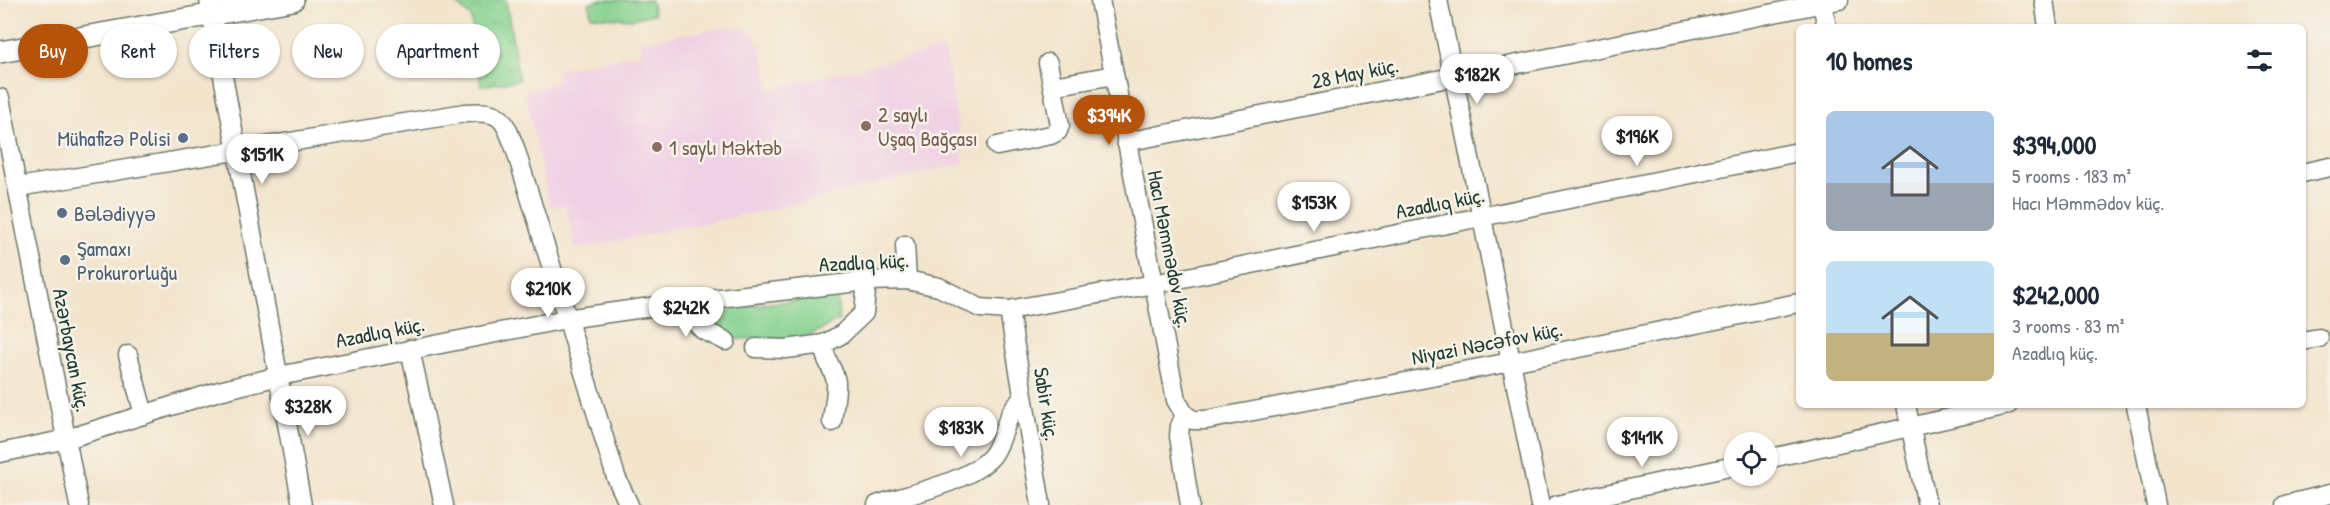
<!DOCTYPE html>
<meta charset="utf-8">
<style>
:root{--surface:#fff;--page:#f2f2f3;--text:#1f2937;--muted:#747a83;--accent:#b45309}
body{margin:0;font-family:"Patrick Hand",sans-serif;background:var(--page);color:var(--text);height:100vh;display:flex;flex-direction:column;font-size:22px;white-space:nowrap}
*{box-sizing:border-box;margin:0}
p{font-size:20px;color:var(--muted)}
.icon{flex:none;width:33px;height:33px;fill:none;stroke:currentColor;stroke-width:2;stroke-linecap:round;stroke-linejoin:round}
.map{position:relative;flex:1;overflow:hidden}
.panel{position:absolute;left:1796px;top:24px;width:510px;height:384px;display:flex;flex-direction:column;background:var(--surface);border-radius:9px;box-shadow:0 2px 4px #0004}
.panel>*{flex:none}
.top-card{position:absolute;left:18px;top:24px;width:570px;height:54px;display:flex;gap:12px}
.controls{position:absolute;left:1724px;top:432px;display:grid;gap:12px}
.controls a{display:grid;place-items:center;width:54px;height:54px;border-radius:50%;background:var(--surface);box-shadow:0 2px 4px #0004;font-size:30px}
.price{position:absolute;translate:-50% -51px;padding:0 14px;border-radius:21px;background:#fff;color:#222;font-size:20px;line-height:39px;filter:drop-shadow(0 2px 3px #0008)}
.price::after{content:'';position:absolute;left:50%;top:36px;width:18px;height:14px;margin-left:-9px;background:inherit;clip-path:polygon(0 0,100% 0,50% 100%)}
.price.current{background:var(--accent);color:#fff}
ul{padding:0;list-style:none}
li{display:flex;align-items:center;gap:18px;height:150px;padding:0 30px}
li span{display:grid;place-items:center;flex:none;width:168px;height:120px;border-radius:9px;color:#555}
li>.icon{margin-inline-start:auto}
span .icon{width:72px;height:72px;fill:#fffc;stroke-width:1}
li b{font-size:26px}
h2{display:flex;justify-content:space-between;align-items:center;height:72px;padding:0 30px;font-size:26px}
.chip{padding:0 21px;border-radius:27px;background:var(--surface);box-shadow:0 2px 4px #0004;font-size:21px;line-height:54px}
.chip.current{background:var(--accent);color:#fff}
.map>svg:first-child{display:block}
</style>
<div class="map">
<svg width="2330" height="505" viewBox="0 0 2330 505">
<defs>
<pattern id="park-tufts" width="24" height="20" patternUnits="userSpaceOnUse" patternTransform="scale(1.5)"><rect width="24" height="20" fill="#86d28f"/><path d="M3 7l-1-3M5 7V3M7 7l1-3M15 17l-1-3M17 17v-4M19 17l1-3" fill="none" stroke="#6dac76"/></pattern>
</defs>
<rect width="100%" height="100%" fill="#f7f3e8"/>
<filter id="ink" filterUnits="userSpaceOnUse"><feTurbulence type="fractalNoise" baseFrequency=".0167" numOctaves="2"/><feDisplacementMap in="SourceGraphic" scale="12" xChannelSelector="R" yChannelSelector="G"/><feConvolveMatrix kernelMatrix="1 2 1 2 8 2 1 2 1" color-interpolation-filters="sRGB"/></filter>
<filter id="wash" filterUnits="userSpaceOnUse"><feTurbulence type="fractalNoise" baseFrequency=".008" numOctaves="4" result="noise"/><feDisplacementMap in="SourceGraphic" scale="24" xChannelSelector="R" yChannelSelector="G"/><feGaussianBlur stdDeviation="1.35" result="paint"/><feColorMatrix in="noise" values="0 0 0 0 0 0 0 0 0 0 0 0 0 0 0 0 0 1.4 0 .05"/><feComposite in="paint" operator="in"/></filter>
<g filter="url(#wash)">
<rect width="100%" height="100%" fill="#f3e4cc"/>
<polygon fill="#f0d0e4" points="729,27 745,28 755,38 762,51 769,90 945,48 964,163 788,206 576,249 565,205 549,207 525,91 558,83 556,70 642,53 640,41"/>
<g fill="#86d28f" stroke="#528862" stroke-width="1.5">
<polygon points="600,0 651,0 654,14 631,19 591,16 589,3"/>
<polygon points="837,297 839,320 809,336 793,338 736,339 711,325 713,308"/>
</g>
<polygon fill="url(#park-tufts)" stroke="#528862" stroke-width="1.5" points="452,0 506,0 519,80 481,86 471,17"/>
</g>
<g filter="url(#ink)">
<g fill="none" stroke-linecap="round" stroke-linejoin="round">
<defs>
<g id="minor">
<polyline points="209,0 302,505"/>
<polyline points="1100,0 1176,400 1185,415 1180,426 1179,436 1190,505"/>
<polyline points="1438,0 1540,505"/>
<polyline points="1821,0 1827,27"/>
<polyline points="2044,0 2048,27"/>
<polyline points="1053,86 1114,75"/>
<polyline points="0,98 79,505"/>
<polyline points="1126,142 1839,0"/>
<polyline points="997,146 1051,135 1058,131 1060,125 1048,63"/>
<polyline points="2302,173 2330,167"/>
<path d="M18 187 465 113C501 110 503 117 515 148L616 477 629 505"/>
<polyline points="905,245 907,280"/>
<polyline points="693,301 694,321 703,330 726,341"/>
<polyline points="1009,310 1041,505"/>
<polyline points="2302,341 2319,338"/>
<polyline points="756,348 786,349 824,344"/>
<polyline points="410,349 444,505"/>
<polyline points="128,355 144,415"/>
<polyline points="1906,405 1927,505"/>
<polyline points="2136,405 2156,505"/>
<polyline points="1185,415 1193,420 1206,420 1511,362 1798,303"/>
<path d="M832 422C833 409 837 394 836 382 834 368 823 359 824 344L842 334 864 313 867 281"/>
<polyline points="0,453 67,439 219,391 279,376 566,319 693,301 867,281 907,280 939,287 980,308 1009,310 1154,284 1798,152"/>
<polyline points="1767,459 2008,405"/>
<path d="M877 505C909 494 970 482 992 456 1005 440 1005 410 1023 399"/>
<polyline points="1557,505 1734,466"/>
<polyline points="2285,505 2330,494"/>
</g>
<polyline id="tertiary" points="0,52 293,0"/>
</defs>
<use href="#minor" stroke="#697769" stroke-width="21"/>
<use href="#tertiary" stroke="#697769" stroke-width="24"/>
<use href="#minor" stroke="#fff" stroke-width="18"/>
<use href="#tertiary" stroke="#fff" stroke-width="21"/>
</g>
</g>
<g fill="#8d6e63" stroke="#f7f3e8" stroke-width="2">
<circle cx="866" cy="126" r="6"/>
<circle cx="657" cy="147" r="6"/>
</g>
<g fill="#5c6f8a" stroke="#f7f3e8" stroke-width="2">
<circle cx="183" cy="138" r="6"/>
<circle cx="62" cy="213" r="6"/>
<circle cx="65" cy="260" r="6"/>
</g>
<g text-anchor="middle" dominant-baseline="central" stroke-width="5" stroke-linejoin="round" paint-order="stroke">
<g font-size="21" fill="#1f3d34" stroke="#f7f3e8">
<text transform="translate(1355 73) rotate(-11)">28 May küç.</text>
<text transform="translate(1440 203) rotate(-11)">Azadlıq küç.</text>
<text transform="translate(1170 249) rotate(79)">Hacı Məmmədov küç.</text>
<text transform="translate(864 262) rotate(-3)">Azadlıq küç.</text>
<text transform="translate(380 332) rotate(-11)">Azadlıq küç.</text>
<text transform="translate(1487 343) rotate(-11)">Niyazi Nəcəfov küç.</text>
<text transform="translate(72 350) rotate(79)">Azərbaycan küç.</text>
<text transform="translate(1047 404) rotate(81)">Sabir küç.</text>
</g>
<g font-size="21" fill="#785e54" stroke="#f7f3e8" text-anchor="start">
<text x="878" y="114">2 saylı<tspan x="878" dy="24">Uşaq Bağçası</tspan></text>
<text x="669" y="147">1 saylı Məktəb</text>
</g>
<g font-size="21" fill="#4e5e75" stroke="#f7f3e8" text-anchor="start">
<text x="171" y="138" text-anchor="end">Mühafizə Polisi</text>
<text x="74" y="213">Bələdiyyə</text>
<text x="77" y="248">Şamaxı<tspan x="77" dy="24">Prokurorluğu</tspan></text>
</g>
</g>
</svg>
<div class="controls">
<a><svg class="icon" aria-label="locate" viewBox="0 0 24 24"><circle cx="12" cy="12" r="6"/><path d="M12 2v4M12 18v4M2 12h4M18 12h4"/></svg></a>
</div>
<b class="price" style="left:1477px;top:105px">$182K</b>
<b class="price current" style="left:1109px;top:146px">$394K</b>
<b class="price" style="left:1637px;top:167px">$196K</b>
<b class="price" style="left:262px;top:185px">$151K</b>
<b class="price" style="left:1314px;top:233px">$153K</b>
<b class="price" style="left:548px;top:319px">$210K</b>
<b class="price" style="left:686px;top:338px">$242K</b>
<b class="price" style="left:308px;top:437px">$328K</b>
<b class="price" style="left:961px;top:458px">$183K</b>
<b class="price" style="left:1642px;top:468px">$141K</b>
<div class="top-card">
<a class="chip current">Buy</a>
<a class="chip">Rent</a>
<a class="chip">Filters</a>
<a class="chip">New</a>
<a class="chip">Apartment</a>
</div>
<section class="panel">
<h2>10 homes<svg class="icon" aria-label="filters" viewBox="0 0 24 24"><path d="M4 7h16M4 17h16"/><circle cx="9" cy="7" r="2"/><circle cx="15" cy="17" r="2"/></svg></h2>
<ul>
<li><span style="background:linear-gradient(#a9c7e8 60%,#9aa5b1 0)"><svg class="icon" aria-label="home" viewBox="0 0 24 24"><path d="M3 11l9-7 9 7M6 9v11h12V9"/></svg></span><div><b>$394,000</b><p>5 rooms · 183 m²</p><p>Hacı Məmmədov küç.</p></div></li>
<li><span style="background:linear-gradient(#bfe0f5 60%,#c2b280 0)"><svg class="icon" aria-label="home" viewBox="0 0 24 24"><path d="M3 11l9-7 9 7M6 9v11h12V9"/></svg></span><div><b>$242,000</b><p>3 rooms · 83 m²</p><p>Azadlıq küç.</p></div></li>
</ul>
</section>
</div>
